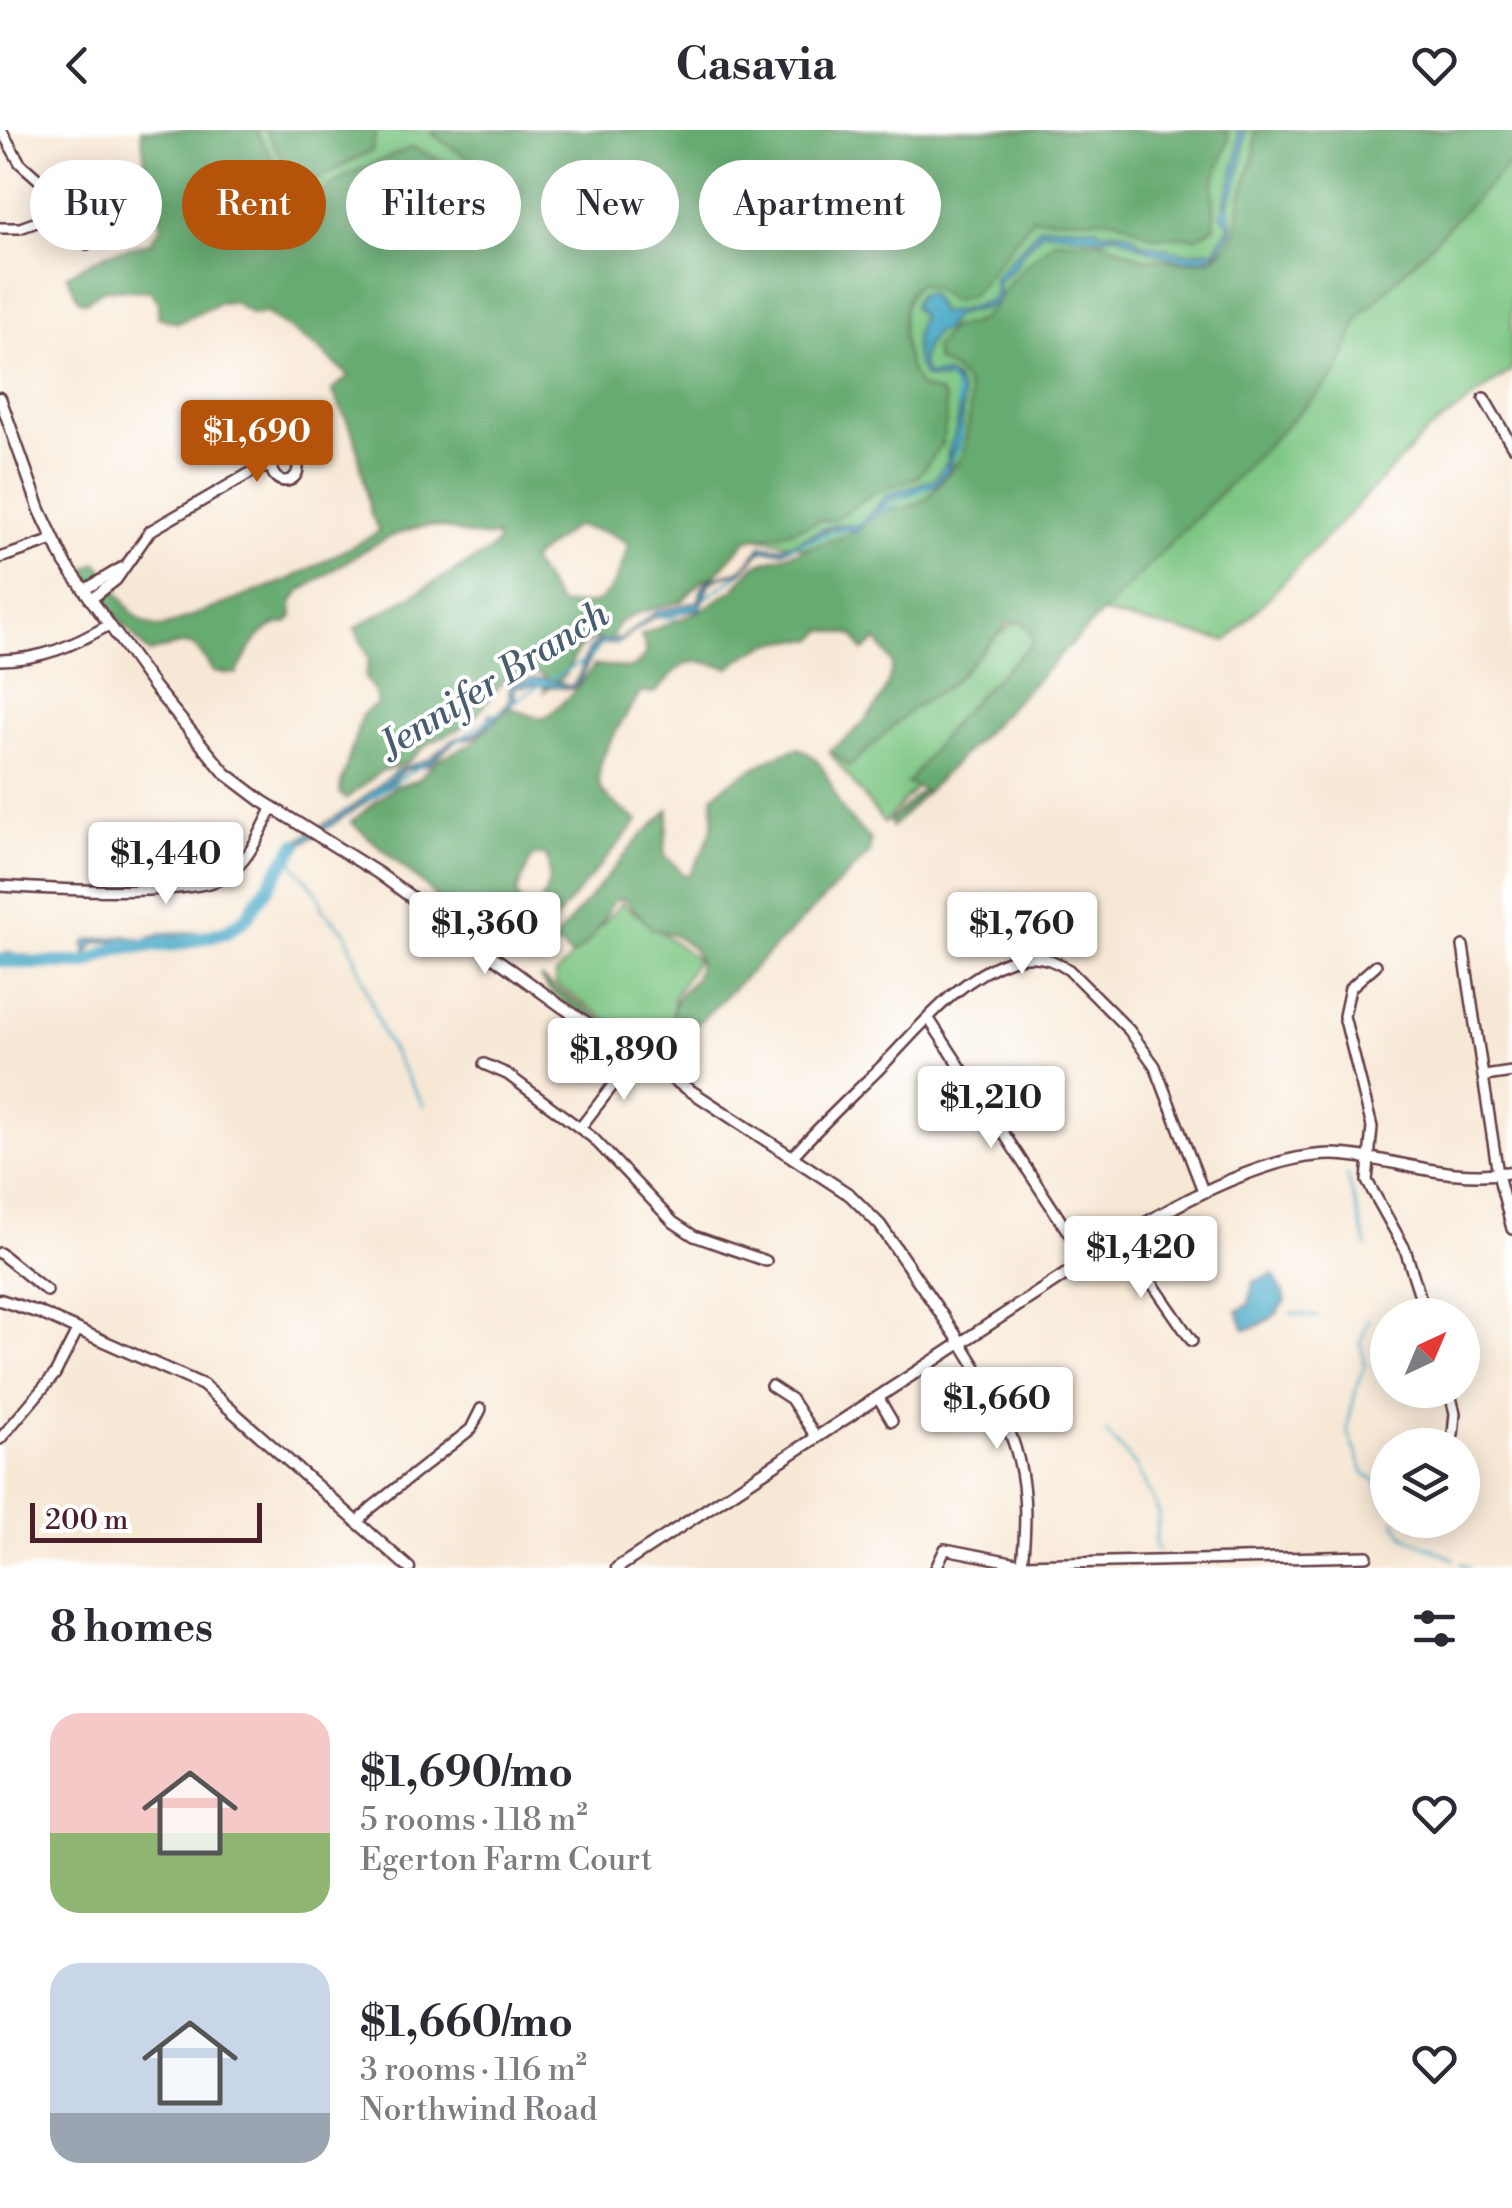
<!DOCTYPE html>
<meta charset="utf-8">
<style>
:root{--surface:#fff;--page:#f7f7f7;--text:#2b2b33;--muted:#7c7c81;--accent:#b45309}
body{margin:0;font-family:"Libre Bodoni",serif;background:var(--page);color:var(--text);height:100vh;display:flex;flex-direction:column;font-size:38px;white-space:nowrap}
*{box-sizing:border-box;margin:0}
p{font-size:32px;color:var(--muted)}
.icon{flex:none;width:55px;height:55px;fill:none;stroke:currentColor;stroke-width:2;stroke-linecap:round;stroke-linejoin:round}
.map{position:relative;height:1438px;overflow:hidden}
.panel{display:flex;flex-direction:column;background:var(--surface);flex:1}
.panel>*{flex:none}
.guide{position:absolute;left:30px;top:30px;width:1000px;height:90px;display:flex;gap:20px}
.needle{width:65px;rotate:44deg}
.fabs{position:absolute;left:1370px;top:1168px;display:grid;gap:20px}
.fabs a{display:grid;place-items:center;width:110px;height:110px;border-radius:50%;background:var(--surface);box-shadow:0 5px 25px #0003;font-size:50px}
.scale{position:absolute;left:30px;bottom:25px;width:232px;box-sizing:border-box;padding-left:10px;border:5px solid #4a1f2b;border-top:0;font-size:28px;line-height:35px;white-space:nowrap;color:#4a1f2b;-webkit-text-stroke:8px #fff;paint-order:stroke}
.price{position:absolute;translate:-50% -85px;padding:0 22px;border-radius:10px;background:#fff;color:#222;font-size:32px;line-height:65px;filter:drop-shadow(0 2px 5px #0008)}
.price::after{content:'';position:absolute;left:50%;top:60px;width:30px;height:22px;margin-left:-15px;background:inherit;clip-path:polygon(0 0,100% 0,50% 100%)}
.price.selected{background:var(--accent);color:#fff}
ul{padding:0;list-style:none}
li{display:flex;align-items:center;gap:30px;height:250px;padding:0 50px}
li span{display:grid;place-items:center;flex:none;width:280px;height:200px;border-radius:30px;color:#555}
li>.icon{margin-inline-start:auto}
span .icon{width:120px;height:120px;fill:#fffc;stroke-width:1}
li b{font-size:42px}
h2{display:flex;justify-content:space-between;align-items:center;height:120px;padding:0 50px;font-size:42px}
.chip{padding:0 35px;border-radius:45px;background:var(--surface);box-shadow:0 5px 25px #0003;font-size:35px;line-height:90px}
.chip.selected{background:var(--accent);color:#fff}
header{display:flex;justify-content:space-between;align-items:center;height:130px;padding:0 50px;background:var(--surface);font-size:45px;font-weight:700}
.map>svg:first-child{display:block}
</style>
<header><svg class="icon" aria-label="back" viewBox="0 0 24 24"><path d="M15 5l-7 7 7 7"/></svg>Casavia<svg class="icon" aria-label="heart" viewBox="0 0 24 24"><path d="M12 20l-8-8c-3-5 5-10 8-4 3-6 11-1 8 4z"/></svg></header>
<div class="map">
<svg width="1512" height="1438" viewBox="0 0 1512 1438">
<rect width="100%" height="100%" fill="#fff"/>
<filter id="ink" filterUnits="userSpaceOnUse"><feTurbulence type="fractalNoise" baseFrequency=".01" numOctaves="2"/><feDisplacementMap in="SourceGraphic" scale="20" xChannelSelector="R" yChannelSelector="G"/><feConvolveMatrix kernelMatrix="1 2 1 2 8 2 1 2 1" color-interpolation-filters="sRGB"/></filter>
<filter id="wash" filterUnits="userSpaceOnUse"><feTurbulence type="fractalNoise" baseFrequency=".0048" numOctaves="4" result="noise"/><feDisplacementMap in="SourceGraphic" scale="40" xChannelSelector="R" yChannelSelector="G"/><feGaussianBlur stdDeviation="2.25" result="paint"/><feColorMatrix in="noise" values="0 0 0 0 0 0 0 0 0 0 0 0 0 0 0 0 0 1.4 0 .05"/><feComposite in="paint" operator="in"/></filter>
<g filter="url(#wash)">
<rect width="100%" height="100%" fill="#f7e8d5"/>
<g fill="#7dc683" stroke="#647257" stroke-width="2.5">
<polygon points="232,0 1512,0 1512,240 1425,304 1227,511 571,366 509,402"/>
<polygon points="1023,487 1039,521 884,693 830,623"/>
<polygon points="622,773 697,829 674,867 673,895 662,926 555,854 556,844"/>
</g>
<g fill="#66ab71" stroke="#58654e" stroke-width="2.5" fill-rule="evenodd">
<path d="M141 0H256L295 69 300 72 321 65 344 46 412 17 487 51 515 69 523 62 520 55C490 38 458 25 432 3L433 0H1227L1229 10 1213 54 1215 96 1198 107H1154L1117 89 1033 88 972 165 953 172 932 157 917 154C894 176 902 234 920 257L940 263 945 269 946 290 942 314 918 347 875 362 834 390H823L777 405 748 409 717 443 701 452 682 471 635 484 618 494 610 513 594 508C576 516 575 528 566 543 562 550 551 556 544 561L547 548 542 544 525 541 505 549 477 584 459 599 428 614 405 634 381 641 346 669 340 664 341 654 362 585 377 574 375 563 365 548 369 529 355 498 489 421 497 413 496 406C466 411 450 394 427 396 386 400 334 441 299 462L292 473 293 486 287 493C259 493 249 523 236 544L213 542C192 505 188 512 150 523L145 519 89 454 86 439 97 433C118 454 127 494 161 498L290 449 377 403 379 399 371 385 355 307 332 260 349 246 319 219 266 183 252 185 234 172 220 173 178 193 158 187V172L151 161 104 159 85 172 78 169 67 145 106 124 149 113 161 97 157 68 146 41ZM575 396 609 403 628 413C625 431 613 467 593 473 583 476 570 474 560 475L530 430Z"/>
<path d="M265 0H376L372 21C347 31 324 49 299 56Z"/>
<path d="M1255 0H1512V31L1359 188 1337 244 892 697 889 691 923 660 907 653C918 641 925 629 935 616 963 577 998 545 1033 513L1031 501 1020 492H1009L952 553 908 582 849 637 830 620C858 603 890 569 892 533L877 510 863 521 854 505 824 500 814 510C780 507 756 516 729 538 686 526 684 531 655 563L641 562C628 584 589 633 601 658 607 671 627 682 638 691L530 819 515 829 451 783 425 756 351 692 395 656 416 651 440 628 472 614 509 577 538 588H546L573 563 594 536C622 532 629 551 647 522L641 505 700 481 734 459 755 435 845 406 884 380 906 378 927 369 963 325 970 284 969 261 964 251 952 239 937 232 934 218 950 198C991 193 989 179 1011 151 1023 136 1040 124 1054 111H1102L1142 128 1189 132 1212 129 1231 113 1237 100 1241 67 1255 23ZM537 725H546C554 749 546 763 535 785L529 787 516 764 531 728Z"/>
<path d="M798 618C825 629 828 651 839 674 847 688 860 699 871 710L869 724 660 931 593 892 550 861 540 848 639 914 661 919 670 912C672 899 671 882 676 871 680 861 692 855 696 845 708 818 673 802 652 799L625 769 614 770C604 789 590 818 570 826L560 815 552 818 557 807 640 707 669 680 664 725 687 747C694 741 712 703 713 693 714 684 713 675 713 666 727 651 778 623 798 618Z"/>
</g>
<g fill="#47a8c6" stroke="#486478" stroke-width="2.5">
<path d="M1238 0H1245C1244 27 1240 50 1228 74 1229 81 1233 92 1232 97 1232 100 1227 110 1225 112 1202 150 1144 119 1116 104L1102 108 1043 101 1021 124 1016 136 998 152C1006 187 970 175 954 187 949 191 947 196 943 201L936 202C926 215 915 230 927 245L947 244 955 249 963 267 961 310 951 324 950 337 936 355 892 368 866 390 856 403 844 398 830 399 783 421 762 420 741 443 719 447 708 455 700 479 652 488 617 514H599C585 527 588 546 572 559 553 556 535 554 514 557L515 570 481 603 472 608 456 610 428 635 404 640 377 665 296 718 264 756 260 772 251 787 241 795 203 808 173 807 141 815 116 811 94 813C77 846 71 833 41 829 26 827 15 828 0 830V825L8 823 74 833 85 827 87 819 84 815 88 810 125 806 143 810 166 803 218 802 227 794 250 785 262 756 295 712 355 675 397 640 429 629 452 610 475 604 486 595 490 583 498 585 510 570 509 560 512 554C536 546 548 546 570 557 585 545 580 527 595 512L621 509 656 482 699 471C702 441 721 450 740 440 748 436 756 421 762 415 768 416 773 418 779 417 804 416 826 385 857 397L888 364 935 349 944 334H947C947 321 952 313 956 300 961 282 958 266 953 250L925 248C912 232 913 205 921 187L913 176 918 165 929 163 940 182C958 184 974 175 992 170L995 162 994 148 1041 96 1095 97 1101 102C1116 100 1131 100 1140 113 1158 116 1171 122 1190 123 1199 123 1205 119 1215 120L1230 96 1222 85C1228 56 1241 31 1238 0Z"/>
<path d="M1274 1144 1286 1170C1277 1185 1263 1197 1245 1199L1237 1181 1249 1174 1253 1152Z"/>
</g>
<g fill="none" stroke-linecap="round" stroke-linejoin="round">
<g stroke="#47a8c6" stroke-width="2.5">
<polyline points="948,249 956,259 958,278"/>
<polyline points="951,330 959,318 961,300"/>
<polyline points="854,396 930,355"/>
<polyline points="787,417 846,399"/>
<polyline points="705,468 740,444"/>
<polyline points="657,485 671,489 681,482"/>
<polyline points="590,528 604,512"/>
<polyline points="550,549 582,532"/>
<polyline points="508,576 543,553"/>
<polyline points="454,613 501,581"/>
<polyline points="371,668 423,634"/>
<path d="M291 727C297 747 322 757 322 779L346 803 383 905 424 976"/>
<polyline points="1347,1045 1367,1117"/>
<polyline points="1291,1183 1318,1187"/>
<polyline points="1368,1189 1361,1214 1365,1234 1357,1255 1347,1299 1364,1343 1375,1350 1388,1378"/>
<polyline points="1106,1302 1136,1336 1159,1383 1155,1414 1158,1421"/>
<polyline points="1394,1390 1404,1406 1454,1429"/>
<polyline points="1461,1433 1469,1438"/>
</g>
<polyline stroke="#47a8c6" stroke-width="14" points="0,830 32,833 86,833 118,818 178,814 226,802 246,788 296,715"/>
</g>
</g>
<g filter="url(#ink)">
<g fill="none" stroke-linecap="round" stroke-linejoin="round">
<defs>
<g id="minor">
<polyline points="1,0 20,33 64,72 87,114"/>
<polyline points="0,98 20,98 70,80"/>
<polyline points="1484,268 1512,316"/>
<circle cx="285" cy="338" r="13"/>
<polyline points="0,428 53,410"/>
<polyline points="84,460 121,438"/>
<polyline points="90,470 116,450 150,401 257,339 272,337"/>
<path d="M0 530C43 529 72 516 109 495"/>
<path d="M0 756C46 759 189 768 225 747 250 731 260 702 273 677"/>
<polyline points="1463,816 1498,1044 1512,1099"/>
<polyline points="1376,835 1350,858 1344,886 1372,997 1367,1051 1405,1119 1426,1185"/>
<polyline points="929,889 1087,1131"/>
<polyline points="484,934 507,944 593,1008 673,1092 694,1106 766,1131"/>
<polyline points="1485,946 1512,942"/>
<polyline points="580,998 614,954 633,923"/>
<path d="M793 1026C820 995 851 967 880 938 919 899 957 848 1011 830 1032 823 1052 828 1069 840L1129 900 1155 936 1203 1061"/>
<polyline points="1121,1108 1192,1211"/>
<polyline points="0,1123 47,1161"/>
<path d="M961 1213C1013 1295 1033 1336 1022 1434"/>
<polyline points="771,1256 791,1269 816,1307"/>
<polyline points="1449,1260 1455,1283 1453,1305"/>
<polyline points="878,1267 892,1291"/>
<polyline points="1006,1289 1048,1270"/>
<polyline points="0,1309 55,1244 78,1199"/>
<polyline points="357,1393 371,1378 471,1299 481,1279"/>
<polyline points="936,1438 945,1419 1022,1434 1367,1426"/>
</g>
<g id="tertiary">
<polyline points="0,268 40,380 65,433 154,557 225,643 262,671 378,743 561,876 850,1065 880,1095 961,1213"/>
<polyline points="0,1170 40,1183 203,1255 409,1438"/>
<path d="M617 1438 1121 1108C1177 1073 1276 1019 1343 1025 1404 1030 1447 1052 1512 1042"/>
</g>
</defs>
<use href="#minor" stroke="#643d44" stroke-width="14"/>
<use href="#tertiary" stroke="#643d44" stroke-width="15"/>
<use href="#minor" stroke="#fff" stroke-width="9"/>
<use href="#tertiary" stroke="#fff" stroke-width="10"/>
</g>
</g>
<g text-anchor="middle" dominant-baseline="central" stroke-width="8" stroke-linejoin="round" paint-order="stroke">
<g font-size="38" font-style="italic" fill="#495d71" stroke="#fff">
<text transform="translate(495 550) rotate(-32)">Jennifer Branch</text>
</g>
</g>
</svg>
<div class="fabs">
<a><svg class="needle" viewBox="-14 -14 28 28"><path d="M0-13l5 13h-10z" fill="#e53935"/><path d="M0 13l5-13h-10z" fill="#7c7c81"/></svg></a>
<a><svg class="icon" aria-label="layers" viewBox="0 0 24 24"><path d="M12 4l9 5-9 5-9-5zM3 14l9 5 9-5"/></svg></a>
</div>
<div class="scale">200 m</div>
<b class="price selected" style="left:257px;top:355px">$1,690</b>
<b class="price" style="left:166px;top:777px">$1,440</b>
<b class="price" style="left:485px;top:847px">$1,360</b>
<b class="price" style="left:1022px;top:847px">$1,760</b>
<b class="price" style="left:624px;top:973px">$1,890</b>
<b class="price" style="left:991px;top:1021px">$1,210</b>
<b class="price" style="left:1141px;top:1171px">$1,420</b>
<b class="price" style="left:997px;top:1322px">$1,660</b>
<div class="guide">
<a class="chip">Buy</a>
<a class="chip selected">Rent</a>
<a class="chip">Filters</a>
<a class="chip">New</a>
<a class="chip">Apartment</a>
</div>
</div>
<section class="panel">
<h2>8 homes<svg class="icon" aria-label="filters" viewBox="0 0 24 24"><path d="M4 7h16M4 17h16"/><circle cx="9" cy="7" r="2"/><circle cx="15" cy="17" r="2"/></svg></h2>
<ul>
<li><span style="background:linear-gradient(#f6c9c9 60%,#8fb573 0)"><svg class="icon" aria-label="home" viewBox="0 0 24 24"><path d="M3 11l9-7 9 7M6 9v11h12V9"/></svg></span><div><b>$1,690/mo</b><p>5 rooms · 118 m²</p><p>Egerton Farm Court</p></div><svg class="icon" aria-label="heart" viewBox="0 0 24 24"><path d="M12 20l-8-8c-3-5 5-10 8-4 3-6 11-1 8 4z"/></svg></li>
<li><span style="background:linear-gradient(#c9d6e8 75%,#9aa5b1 0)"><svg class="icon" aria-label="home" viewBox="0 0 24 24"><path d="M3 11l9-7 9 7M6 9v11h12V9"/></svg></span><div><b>$1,660/mo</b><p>3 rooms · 116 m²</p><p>Northwind Road</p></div><svg class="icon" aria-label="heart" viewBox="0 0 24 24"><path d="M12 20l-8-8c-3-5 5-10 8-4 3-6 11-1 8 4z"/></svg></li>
</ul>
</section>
